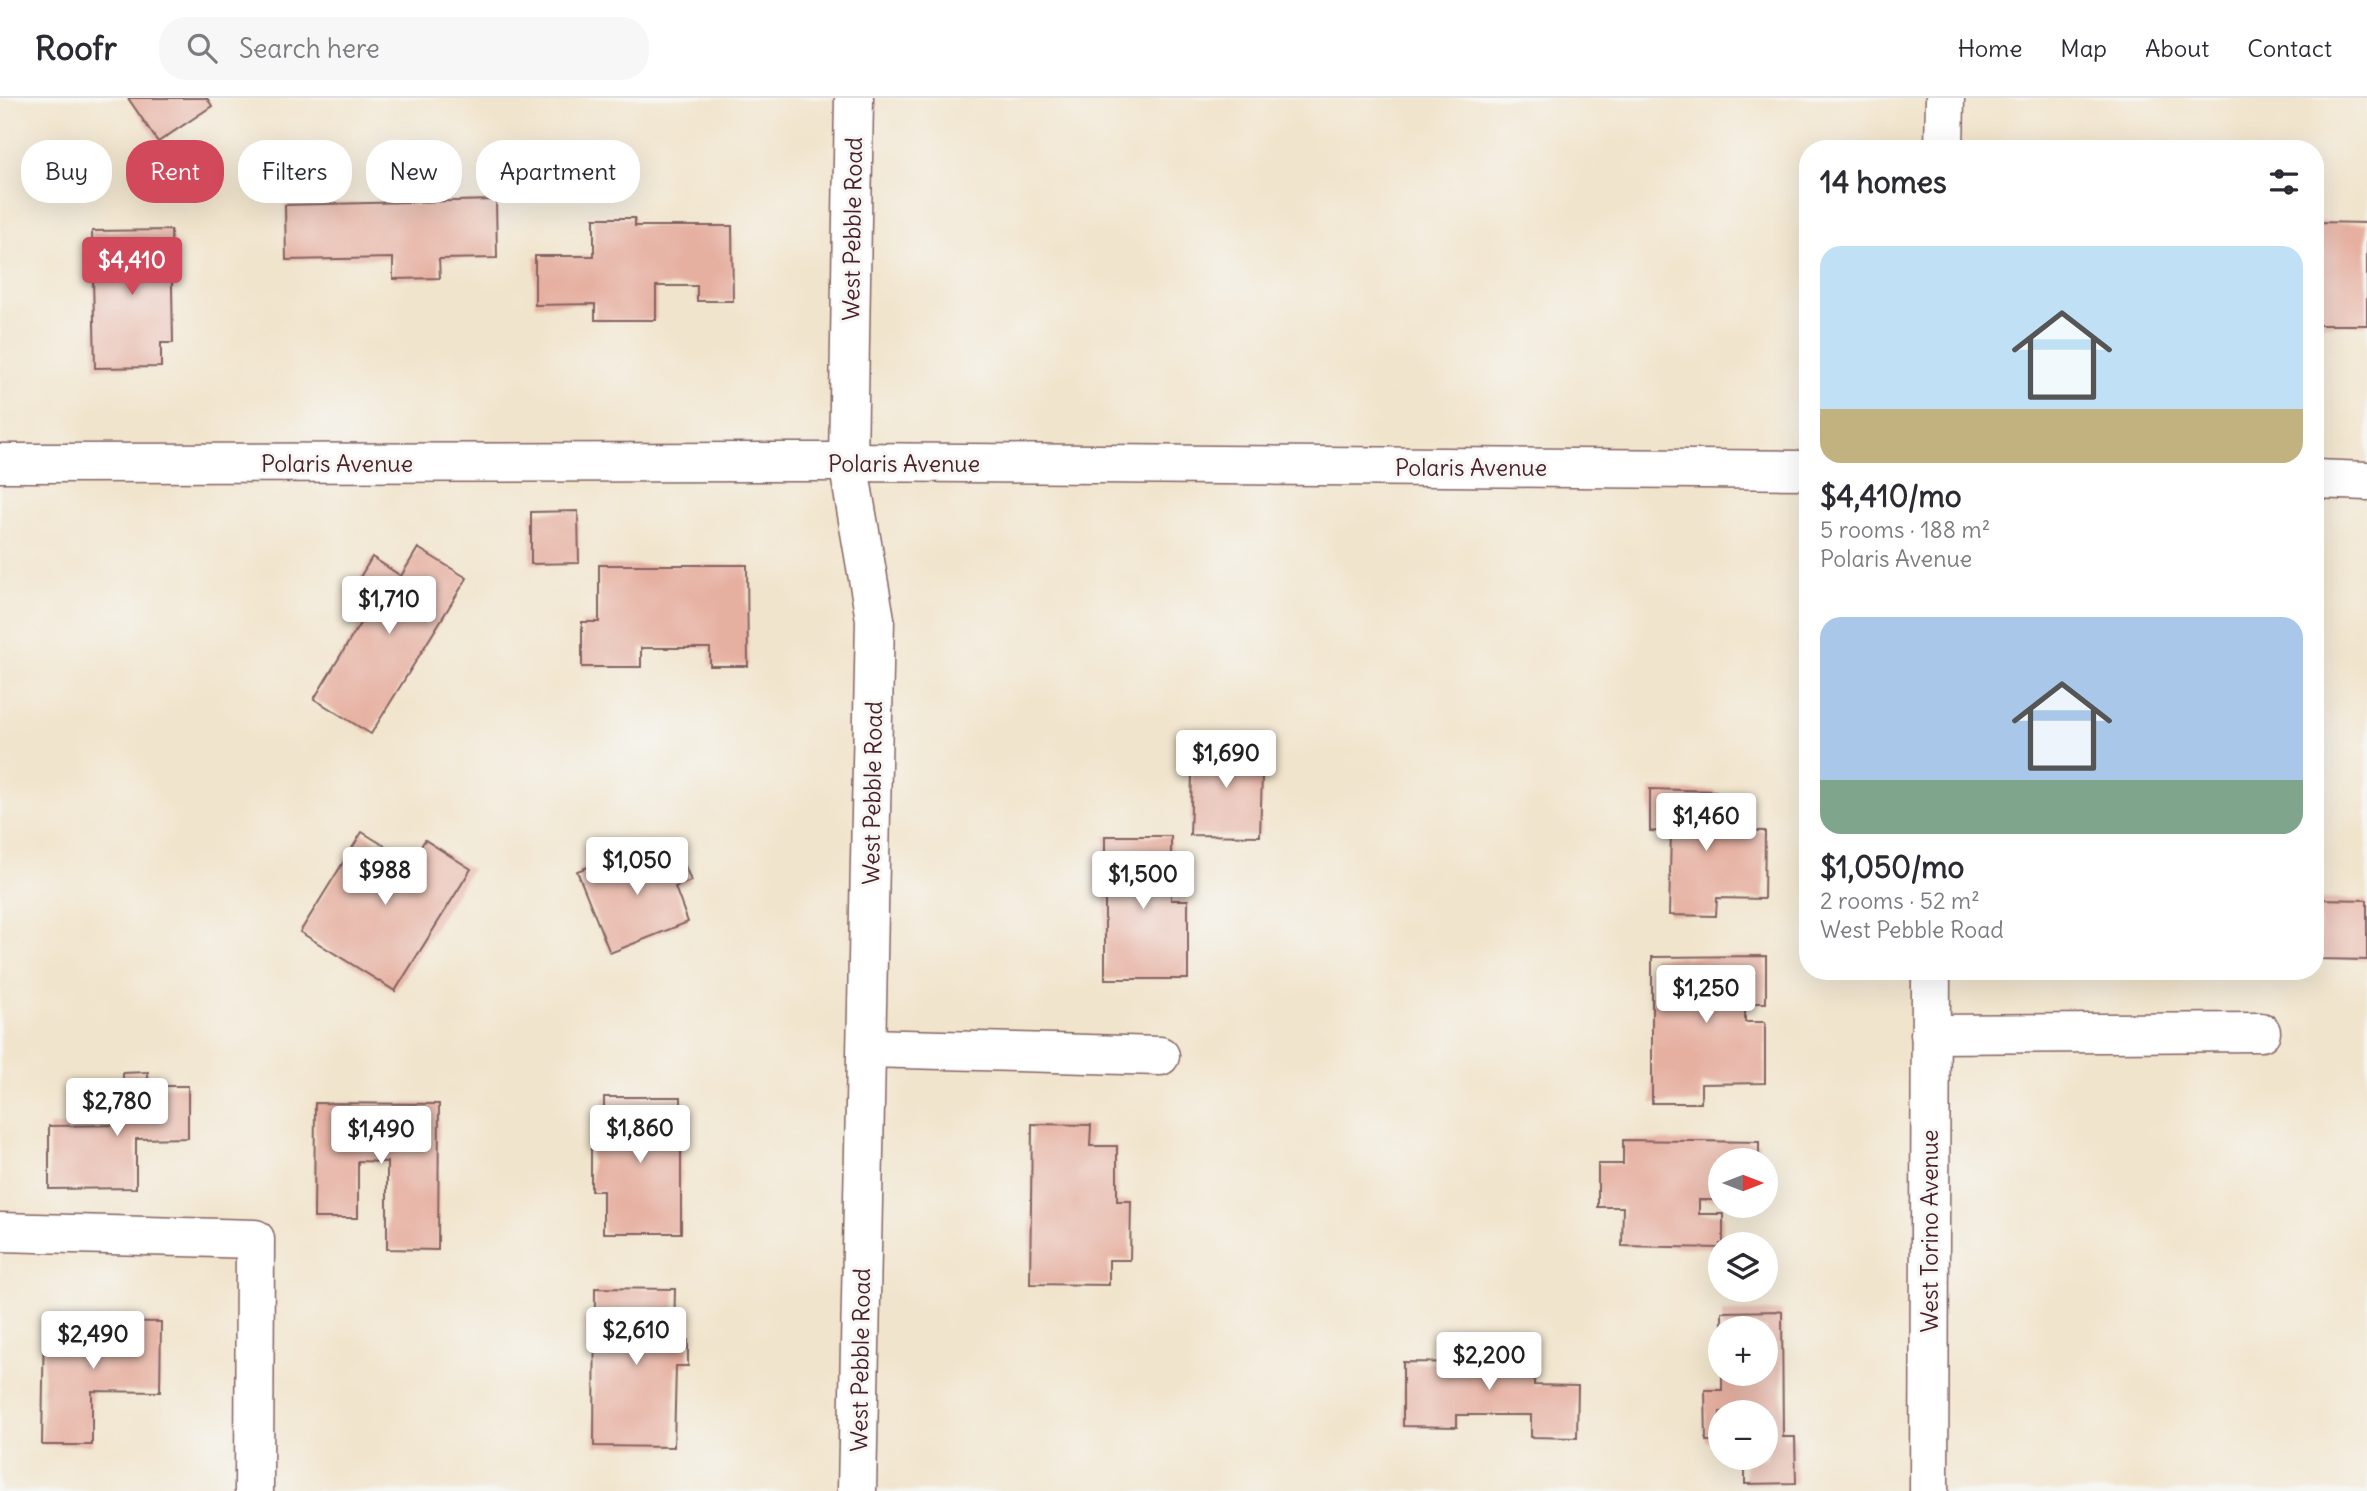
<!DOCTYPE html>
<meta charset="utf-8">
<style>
:root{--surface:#fff;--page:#f7f7f7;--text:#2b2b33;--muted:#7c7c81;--line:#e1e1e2;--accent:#d1495b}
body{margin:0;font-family:Delius,sans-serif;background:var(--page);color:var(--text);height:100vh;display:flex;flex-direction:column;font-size:26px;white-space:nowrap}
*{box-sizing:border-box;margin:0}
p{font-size:23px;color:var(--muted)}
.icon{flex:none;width:38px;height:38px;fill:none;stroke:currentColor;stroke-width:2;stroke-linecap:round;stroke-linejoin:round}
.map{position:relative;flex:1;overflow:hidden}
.drawer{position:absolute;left:1799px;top:42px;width:525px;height:840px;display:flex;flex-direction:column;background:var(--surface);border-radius:28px;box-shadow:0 7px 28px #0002}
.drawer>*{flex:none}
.guide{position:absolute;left:21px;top:42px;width:665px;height:63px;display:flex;gap:14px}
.needle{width:46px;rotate:90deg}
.fabs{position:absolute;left:1708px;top:1050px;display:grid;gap:14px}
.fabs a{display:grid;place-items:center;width:70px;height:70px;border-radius:50%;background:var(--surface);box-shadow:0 7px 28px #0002;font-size:35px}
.price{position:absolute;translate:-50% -60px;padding:0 16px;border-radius:7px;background:#fff;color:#222;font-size:23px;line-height:46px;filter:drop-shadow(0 2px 4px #0008)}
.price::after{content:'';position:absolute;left:50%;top:42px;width:21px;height:16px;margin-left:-10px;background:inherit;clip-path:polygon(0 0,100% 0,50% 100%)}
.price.on{background:var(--accent);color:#fff}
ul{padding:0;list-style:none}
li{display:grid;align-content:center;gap:14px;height:371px;padding:0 21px}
li span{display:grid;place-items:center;height:217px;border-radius:21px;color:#555}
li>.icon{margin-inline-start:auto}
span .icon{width:126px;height:126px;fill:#fffc;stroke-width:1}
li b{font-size:30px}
h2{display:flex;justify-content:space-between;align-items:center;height:84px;padding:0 21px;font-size:30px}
.pill{padding:0 24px;border-radius:28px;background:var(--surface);box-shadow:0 7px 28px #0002;font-size:24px;line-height:63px}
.pill.on{background:var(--accent);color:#fff}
header{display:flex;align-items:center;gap:42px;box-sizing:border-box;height:98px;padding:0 35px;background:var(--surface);border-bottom:2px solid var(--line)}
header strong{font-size:33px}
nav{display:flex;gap:38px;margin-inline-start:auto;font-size:24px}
.search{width:490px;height:63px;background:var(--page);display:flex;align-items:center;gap:18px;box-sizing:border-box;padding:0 24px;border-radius:28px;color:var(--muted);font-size:26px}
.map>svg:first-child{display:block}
</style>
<header>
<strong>Roofr</strong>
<div class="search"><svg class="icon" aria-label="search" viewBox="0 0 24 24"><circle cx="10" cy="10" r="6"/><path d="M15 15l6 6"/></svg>Search here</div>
<nav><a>Home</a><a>Map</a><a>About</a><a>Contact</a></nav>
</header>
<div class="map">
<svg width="2367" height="1393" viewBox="0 0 2367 1393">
<rect width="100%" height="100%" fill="#f6f6f2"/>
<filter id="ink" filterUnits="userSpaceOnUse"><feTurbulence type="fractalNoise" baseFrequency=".0143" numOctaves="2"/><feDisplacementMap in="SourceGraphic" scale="14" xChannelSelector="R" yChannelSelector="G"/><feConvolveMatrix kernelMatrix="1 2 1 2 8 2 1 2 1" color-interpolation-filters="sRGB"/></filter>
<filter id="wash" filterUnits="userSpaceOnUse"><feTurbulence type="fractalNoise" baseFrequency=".00686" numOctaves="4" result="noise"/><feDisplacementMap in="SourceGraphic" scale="28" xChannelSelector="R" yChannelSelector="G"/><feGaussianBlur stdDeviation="1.57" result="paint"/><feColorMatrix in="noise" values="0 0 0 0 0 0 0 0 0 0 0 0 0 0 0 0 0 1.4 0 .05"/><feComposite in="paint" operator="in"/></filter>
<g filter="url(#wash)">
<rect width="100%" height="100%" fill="#f1e4cc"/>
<g id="blocks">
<g fill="#e6b0a1">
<polygon points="128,0 207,0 212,8 158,44"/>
<polygon points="496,102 497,160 439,161 440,180 393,181 393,160 286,162 285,107"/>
<polygon points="594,120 635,120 635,128 732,128 733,203 697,203 697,188 656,188 656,222 595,222 595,206 535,207 535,158 594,158"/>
<polygon points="2315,124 2367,125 2367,227 2315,227"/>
<polygon points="171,132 173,245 161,245 161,269 95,270 92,133"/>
<polygon points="578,413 579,465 531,466 531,414"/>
<polygon points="418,450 467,480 371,636 314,601 373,504 353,491 372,459 401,478"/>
<polygon points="599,467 747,467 748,568 710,568 710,550 641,550 641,569 582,569 582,524 599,524"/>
<polygon points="1193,647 1263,648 1260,738 1190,737"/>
<polygon points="1650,691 1716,693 1716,732 1765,733 1764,801 1717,800 1716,818 1669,817 1671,734 1650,733"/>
<polygon points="362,734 411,764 425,742 471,771 395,893 300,834"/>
<polygon points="1105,738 1171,738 1171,802 1188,802 1188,881 1105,881"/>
<polygon points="676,745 691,783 675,789 688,824 610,855 577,773 599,765 602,774"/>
<polygon points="2319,801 2367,802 2367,862 2318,861"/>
<polygon points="1766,858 1766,905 1745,905 1745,924 1765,924 1765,985 1701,986 1701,1005 1652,1005 1652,859"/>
<polygon points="148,974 148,988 188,988 188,1040 136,1041 136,1090 49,1091 49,1028 123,1027 123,975"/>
<polygon points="604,999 681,999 681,1135 603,1135 603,1093 591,1093 591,1042 604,1042"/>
<polygon points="315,1005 439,1006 438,1152 387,1151 387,1064 358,1063 358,1120 314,1120"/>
<polygon points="1032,1026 1091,1027 1090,1048 1117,1048 1117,1103 1131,1103 1130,1162 1109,1162 1109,1187 1030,1186"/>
<polygon points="1623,1042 1759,1044 1759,1062 1720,1062 1720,1102 1699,1102 1699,1116 1723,1116 1723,1146 1720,1146 1720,1150 1622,1148 1623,1109 1598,1109 1598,1066 1623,1066"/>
<polygon points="595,1190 675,1191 674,1242 688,1242 688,1268 676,1268 674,1349 594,1348"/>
<polygon points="1782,1213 1783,1339 1795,1339 1796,1385 1745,1386 1745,1360 1766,1360 1766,1314 1720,1314 1720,1343 1706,1343 1705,1292 1722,1292 1722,1276 1766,1276 1766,1230 1722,1230 1722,1214"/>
<polygon points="44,1222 161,1224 160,1294 92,1293 92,1347 42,1347"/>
<polygon points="1481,1244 1535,1244 1534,1287 1578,1288 1577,1340 1531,1339 1531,1317 1457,1317 1457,1329 1403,1328 1403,1264 1481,1265"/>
</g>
</g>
</g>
<g filter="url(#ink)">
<use href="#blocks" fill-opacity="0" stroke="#846463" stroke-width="2"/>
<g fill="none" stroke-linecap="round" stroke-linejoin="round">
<defs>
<g id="minor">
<polyline points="854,0 848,364 875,521 857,1393"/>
<polyline points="1944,51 1945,0"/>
<polyline points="0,365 848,364 1808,372"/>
<polyline points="2315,381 2367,383"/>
<polyline points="1930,936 2261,934"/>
<polyline points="867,950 1160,958"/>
<polyline points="0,1134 255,1141 254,1393"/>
<polyline points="1929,1393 1931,873"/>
</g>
</defs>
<use href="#minor" stroke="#846463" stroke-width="41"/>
<use href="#minor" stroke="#fff" stroke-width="38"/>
</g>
</g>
<g text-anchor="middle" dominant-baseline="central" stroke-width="6" stroke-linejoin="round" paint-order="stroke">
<g font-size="23" fill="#4a1f2b" stroke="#f6f6f2">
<text transform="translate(852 131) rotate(-89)">West Pebble Road</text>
<text x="337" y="365">Polaris Avenue</text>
<text x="904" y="365">Polaris Avenue</text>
<text x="1471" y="369">Polaris Avenue</text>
<text transform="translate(872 695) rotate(-89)">West Pebble Road</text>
<text transform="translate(1929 1133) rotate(-90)">West Torino Avenue</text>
<text transform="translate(860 1262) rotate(-89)">West Pebble Road</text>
</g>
</g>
</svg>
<div class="fabs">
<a><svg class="needle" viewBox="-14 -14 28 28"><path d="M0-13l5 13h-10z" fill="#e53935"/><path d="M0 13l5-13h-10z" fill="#7c7c81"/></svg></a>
<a><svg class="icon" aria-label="layers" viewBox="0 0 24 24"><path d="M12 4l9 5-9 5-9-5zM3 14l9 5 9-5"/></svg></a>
<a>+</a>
<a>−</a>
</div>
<b class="price on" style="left:132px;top:199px">$4,410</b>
<b class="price" style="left:389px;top:538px">$1,710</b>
<b class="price" style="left:1226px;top:692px">$1,690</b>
<b class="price" style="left:1706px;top:755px">$1,460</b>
<b class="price" style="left:637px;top:799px">$1,050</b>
<b class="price" style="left:385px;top:809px">$988</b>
<b class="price" style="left:1143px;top:813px">$1,500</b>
<b class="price" style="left:1706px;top:927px">$1,250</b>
<b class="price" style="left:117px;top:1040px">$2,780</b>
<b class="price" style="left:640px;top:1067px">$1,860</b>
<b class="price" style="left:381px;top:1068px">$1,490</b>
<b class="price" style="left:636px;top:1269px">$2,610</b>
<b class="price" style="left:93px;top:1273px">$2,490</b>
<b class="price" style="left:1489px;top:1294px">$2,200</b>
<div class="guide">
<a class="pill">Buy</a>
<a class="pill on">Rent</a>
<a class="pill">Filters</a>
<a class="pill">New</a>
<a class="pill">Apartment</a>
</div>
<section class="drawer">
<h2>14 homes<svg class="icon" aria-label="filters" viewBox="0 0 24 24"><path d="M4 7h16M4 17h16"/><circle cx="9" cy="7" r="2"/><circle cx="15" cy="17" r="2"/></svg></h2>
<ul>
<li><span style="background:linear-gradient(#bfe0f5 75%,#c2b280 0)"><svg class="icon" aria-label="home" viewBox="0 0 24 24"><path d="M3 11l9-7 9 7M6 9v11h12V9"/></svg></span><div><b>$4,410/mo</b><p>5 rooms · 188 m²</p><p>Polaris Avenue</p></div></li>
<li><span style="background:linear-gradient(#a9c7e8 75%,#7fa58c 0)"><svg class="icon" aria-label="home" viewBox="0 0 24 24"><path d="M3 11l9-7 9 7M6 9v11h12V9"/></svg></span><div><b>$1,050/mo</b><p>2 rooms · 52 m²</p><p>West Pebble Road</p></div></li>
</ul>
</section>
</div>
